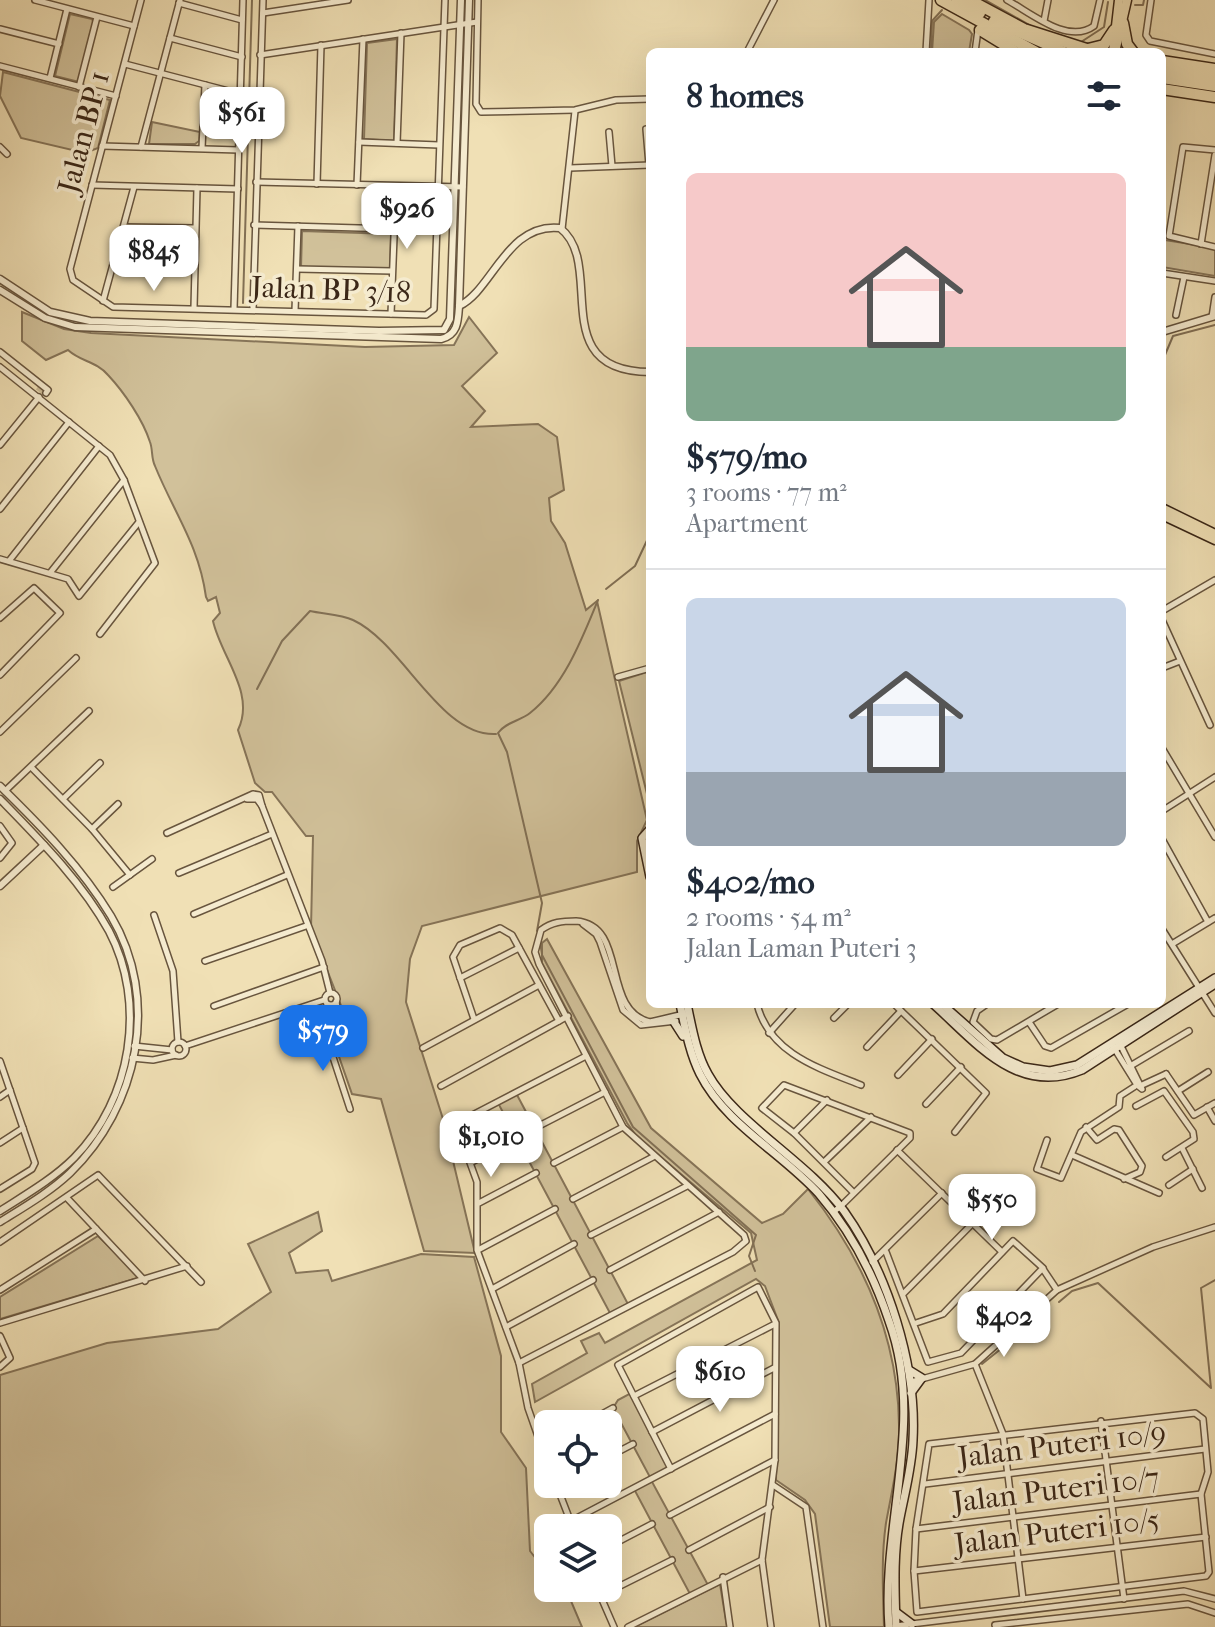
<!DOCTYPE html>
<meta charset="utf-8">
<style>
:root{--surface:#fff;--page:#f2f2f3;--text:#1f2937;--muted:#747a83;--line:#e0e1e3;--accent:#1a73e8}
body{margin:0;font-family:"IM FELL French Canon",serif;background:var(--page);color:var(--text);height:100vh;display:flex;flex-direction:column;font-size:30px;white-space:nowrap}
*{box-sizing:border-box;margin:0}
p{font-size:26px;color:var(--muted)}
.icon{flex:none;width:44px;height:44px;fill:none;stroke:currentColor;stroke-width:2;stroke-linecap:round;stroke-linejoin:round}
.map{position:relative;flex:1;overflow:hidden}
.panel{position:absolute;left:646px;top:48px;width:520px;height:960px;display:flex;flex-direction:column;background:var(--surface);border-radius:12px;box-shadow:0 8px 32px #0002}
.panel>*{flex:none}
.controls{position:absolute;left:534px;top:1410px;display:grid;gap:16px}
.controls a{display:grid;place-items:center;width:88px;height:88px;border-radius:12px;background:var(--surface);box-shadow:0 8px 32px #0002;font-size:40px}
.price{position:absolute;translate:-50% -68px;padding:0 18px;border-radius:16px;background:#fff;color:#222;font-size:26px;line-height:52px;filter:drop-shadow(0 2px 4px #0008)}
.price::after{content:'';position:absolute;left:50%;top:48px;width:24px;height:18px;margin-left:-12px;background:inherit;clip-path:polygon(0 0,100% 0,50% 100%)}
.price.current{background:var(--accent);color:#fff}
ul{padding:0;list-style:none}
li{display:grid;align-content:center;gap:16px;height:424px;padding:0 40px}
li+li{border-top:2px solid var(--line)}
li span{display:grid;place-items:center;height:248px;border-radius:12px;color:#555}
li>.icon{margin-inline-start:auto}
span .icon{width:144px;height:144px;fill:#fffc;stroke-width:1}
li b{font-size:34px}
h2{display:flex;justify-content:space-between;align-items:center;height:96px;padding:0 40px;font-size:34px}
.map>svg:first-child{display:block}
</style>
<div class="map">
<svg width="1215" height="1627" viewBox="0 0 1215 1627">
<rect width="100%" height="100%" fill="#f0e0b5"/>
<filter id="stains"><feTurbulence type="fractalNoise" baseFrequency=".0025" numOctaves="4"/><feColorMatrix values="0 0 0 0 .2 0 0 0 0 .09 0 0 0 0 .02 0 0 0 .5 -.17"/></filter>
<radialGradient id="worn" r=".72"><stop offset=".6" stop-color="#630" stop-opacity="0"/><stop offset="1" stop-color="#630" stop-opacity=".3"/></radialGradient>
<g fill="#d1c19a" stroke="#867458" stroke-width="2">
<polygon points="70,14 92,19 94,24 79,82 55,76"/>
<polygon points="942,14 969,30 972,34 969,52 932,52 934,22"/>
<polygon points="397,39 394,141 364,139 367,43"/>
<polygon points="3,72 110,100 98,148 85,153 21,138 0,96"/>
<polygon points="152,122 200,132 199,141 195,144 149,144"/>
<polygon points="302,231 391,234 390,269 301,268"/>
<polygon points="128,232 192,232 191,264 119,262"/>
<polygon points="1165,240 1215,248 1215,276 1162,267"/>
<path d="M22 312 64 329 91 333 365 347 454 345 469 317 497 353 462 386 485 411 471 427 538 424 557 437 564 490 549 498 551 521 565 543 586 610 597 601 647 820 637 841V872L422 926 410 959 406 1002 443 1119 475 1253 424 1251 381 1099 352 1094 336 1048 349 1026 311 929 313 836H306L272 792H265L255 783 238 730C256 693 221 657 213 621L220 613 216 597 208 601 206 597C199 545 174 513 155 466 151 458 153 450 150 442 143 420 124 392 108 375 96 361 81 362 68 350L46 360 22 341Z"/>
<polygon points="650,671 650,806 619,681"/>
<path d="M547 939 651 1128 762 1223 783 1214 808 1189C863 1258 898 1335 899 1425 900 1458 892 1490 886 1523 881 1557 883 1593 884 1627H830L815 1514 805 1500 776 1480 779 1323 765 1286 756 1279 535 1402 532 1384 587 1353 581 1341 599 1333 605 1343 757 1260 751 1233 638 1138 627 1123 542 963V943Z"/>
<polygon points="516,1093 629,1306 611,1315 498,1103"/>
<polygon points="318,1212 322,1231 289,1253 296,1273 328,1270 332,1281 421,1254 474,1257 501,1356 501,1432 526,1468 530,1551 548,1574 548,1588 560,1588 571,1601 582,1627 0,1627 0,1375 107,1343 218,1329 271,1292 248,1244"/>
<polygon points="98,1236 141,1277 0,1319 0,1297"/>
<polygon points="631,1393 671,1469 651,1480 708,1585 690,1594 634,1489 651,1479 613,1408 618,1400"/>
<polygon points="720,1584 727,1627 634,1627"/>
</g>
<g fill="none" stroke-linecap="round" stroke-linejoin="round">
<g stroke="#827055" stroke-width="2">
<polyline points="985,0 1033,27"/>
<polyline points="1135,5 1143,5 1144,0"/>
<polyline points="1081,42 1104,27 1108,2"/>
<polyline points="931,52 932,21 942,10"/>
<polyline points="243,303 252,0"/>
<polyline points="1162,362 1173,336 1215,325"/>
<polyline points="606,589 635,566 650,534"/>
<path d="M257 689 282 641 310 611C323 614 341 614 353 620 403 643 440 737 496 734"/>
<path d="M537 931 542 903 507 752 498 733C506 722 520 721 530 713 564 686 582 639 598 600"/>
<polyline points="540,941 542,955 633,1127 756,1235 749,1256 755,1271"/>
<polyline points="1059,1302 1072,1291 1098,1283 1211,1388 1201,1288 1215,1280"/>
<polyline points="982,1364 1042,1316"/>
</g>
<g stroke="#ccbb95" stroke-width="5" stroke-dasharray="5 2.5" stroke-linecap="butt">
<polyline points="38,391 40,388"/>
<polyline points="42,394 44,391"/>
</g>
<defs>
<g id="minor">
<polyline points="35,0 134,26"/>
<polyline points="141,0 70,269 73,280 113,307 426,315 434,309 445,0"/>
<polyline points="478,0 476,104 481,112 575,110 616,100 650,99"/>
<path d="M1007 0C1031 13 1068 45 1094 26L1100 0"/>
<polyline points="1151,0 1146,35 1150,41 1215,54"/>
<polyline points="179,3 242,20"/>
<polyline points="263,13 348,0"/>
<polyline points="1044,21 1048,0"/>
<polyline points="0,29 59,44"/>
<polyline points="170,38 242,57"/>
<polyline points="747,52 774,0"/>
<polyline points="926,52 929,0"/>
<polyline points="975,52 978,30"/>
<polyline points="260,55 477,22"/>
<polyline points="125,64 240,94"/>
<polyline points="0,66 116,96"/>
<polyline points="50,78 67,9"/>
<polyline points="79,87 97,17"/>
<polyline points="646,129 649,165"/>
<polyline points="609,132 612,166"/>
<polyline points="359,142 439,145"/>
<polyline points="397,143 401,33"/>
<polyline points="102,146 239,150"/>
<polyline points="0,147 7,154"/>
<polyline points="141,147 180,0"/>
<polyline points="202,148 205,85"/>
<polyline points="1215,150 1183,147 1169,236 1215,247"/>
<polyline points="570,168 650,165"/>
<polyline points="256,182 463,187"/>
<polyline points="317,184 321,45"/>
<polyline points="92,185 238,189"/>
<polyline points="357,185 363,39"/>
<polyline points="254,225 394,229"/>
<polyline points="124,227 195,228"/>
<polyline points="562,229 575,111"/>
<polyline points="1201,244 1215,155"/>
<polyline points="113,264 195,267"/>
<polyline points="297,269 392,271"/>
<polyline points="1162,273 1215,281"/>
<polyline points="103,301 134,187"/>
<polyline points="194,308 197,188"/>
<polyline points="234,309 243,0"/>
<polyline points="253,309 263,0"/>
<polyline points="295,311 298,226"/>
<polyline points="391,314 396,186"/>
<polyline points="1176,315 1184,277"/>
<polyline points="1212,317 1215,297"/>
<polyline points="0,352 48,390 46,393"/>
<polyline points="0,367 110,455 124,480 155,563 100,634"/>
<polyline points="0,445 39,397"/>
<polyline points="0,509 69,422"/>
<polyline points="0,559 68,579 79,596 139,522"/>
<polyline points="9,561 99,446"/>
<polyline points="50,573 124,480"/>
<polyline points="1162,611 1215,580"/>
<polyline points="0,618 34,588 60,613 0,675"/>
<polyline points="1162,620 1210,725"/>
<polyline points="1162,668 1180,661"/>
<polyline points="618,677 650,668"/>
<polyline points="0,732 76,658"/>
<polyline points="1162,748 1215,837"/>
<polyline points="31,767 92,829 130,875"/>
<polyline points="5,791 89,711"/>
<polyline points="63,799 100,763"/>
<polyline points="262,806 322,961 330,993"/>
<polyline points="1162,811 1215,777"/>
<polyline points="0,826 12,843 0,858"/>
<polyline points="92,829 118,804"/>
<polyline points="167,833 253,794 259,795 262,806 257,799 247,799"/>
<polyline points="1162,839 1208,922"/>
<polyline points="179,873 272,834"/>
<polyline points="113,887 152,859"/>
<polyline points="194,914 287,875"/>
<polyline points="154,915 173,971 178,1042"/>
<polyline points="583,924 596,934 600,942 623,1010 641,1025 676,1021"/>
<polyline points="1162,929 1215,1013"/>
<polyline points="1172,944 1215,918"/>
<polyline points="205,961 306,926"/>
<polyline points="460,978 519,948"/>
<circle cx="331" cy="999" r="6"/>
<path d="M757 1004C769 1053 818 1068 861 1085"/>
<polyline points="894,1004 986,1093 955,1132"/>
<polyline points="987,1004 977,1011 973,1022 991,1039 997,1040 1058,1004"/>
<polyline points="327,1005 333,1036 340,1021 336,1002"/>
<polyline points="214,1006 324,967"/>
<polyline points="834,1018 848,1004"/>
<polyline points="474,1019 453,957 460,945 500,928 512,935 559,1021"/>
<polyline points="1029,1022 1045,1046 1051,1048 1128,1004"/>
<polyline points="769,1033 795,1004"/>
<polyline points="333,1036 330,1048 350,1109"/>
<circle cx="179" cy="1049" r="7"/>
<polyline points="1120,1044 1142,1089 1137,1085"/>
<polyline points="134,1046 172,1050"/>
<polyline points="185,1046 324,1000"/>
<polyline points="867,1047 901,1011"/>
<polyline points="423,1048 539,985"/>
<polyline points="1114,1048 1137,1085"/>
<polyline points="132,1058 153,1060 176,1055"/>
<polyline points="0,1061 35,1163 32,1169 0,1189"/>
<polyline points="1127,1068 1189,1031"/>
<polyline points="1166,1074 1194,1115 1215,1103"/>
<polyline points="898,1075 932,1039"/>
<polyline points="441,1086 568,1016"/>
<polyline points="1140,1086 1166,1074"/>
<polyline points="1178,1091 1208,1072"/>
<polyline points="0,1097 10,1090"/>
<polyline points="926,1104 961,1067"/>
<polyline points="1136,1106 1164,1091 1193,1132 1194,1139 1166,1157"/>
<polyline points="1207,1107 1215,1121"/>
<polyline points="1086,1127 1097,1140 1114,1129 1119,1130 1142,1166 1140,1172 1124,1179"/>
<polyline points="535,1128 605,1092"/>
<polyline points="794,1133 827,1100"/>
<polyline points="1047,1140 1037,1169 1061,1178 1081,1132 1119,1107 1120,1096 1134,1087"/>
<polyline points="0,1143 23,1128"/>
<polyline points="1182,1148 1202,1188"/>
<polyline points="897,1150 1002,1252"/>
<polyline points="1072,1155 1159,1193"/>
<polyline points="472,1162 517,1138"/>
<polyline points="824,1162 871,1117"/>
<polyline points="554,1163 623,1127"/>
<polyline points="1169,1185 1193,1169"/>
<polyline points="67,1198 145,1281"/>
<polyline points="573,1199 653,1157"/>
<polyline points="479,1203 536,1173"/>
<polyline points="833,1212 840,1207 910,1138 910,1133 784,1085 762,1108 794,1133 854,1193"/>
<polyline points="591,1235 687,1186"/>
<polyline points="0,1242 98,1175 201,1282"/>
<polyline points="478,1250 555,1209"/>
<polyline points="886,1252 928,1362 961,1353 1043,1268 1013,1241 943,1314 916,1323"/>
<polyline points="872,1262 942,1193"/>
<polyline points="1043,1269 1057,1290"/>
<polyline points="610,1270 719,1212"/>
<polyline points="492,1289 574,1244"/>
<polyline points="0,1290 96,1229"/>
<polyline points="904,1293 973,1223"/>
<polyline points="0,1323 187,1266"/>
<polyline points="506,1327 593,1280"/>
<polyline points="0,1336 10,1358 0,1367"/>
<path d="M519 1363 733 1252 746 1241 744 1235 623 1127 539 964 535 952 541 930C552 922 562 921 576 921 629 925 600 1010 650 1022L684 1014"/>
<polyline points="975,1364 1003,1434 1023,1599"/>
<polyline points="911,1382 975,1364 1057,1290 1153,1247 1215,1227"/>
<polyline points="634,1396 775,1324"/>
<polygon points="1195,1413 1203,1419 1208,1472 1201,1494 1209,1572 1206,1576 917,1612 914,1571 916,1529 929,1444"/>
<polyline points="1101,1421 1124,1599"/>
<polyline points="584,1424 613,1408"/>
<polyline points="652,1432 774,1368"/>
<polyline points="608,1457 633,1444"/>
<polyline points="548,1465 528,1408 519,1363 477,1250 477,1182 457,1127 459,1122 586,1056"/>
<polyline points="671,1469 618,1365 758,1287 776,1323 775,1460 762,1560 771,1627"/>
<polyline points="556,1484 573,1528"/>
<polyline points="925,1484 1205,1449"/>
<polyline points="773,1485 806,1507 823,1627"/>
<polyline points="670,1515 775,1460"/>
<polyline points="571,1521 775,1414"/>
<polyline points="916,1529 1201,1494"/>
<polyline points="608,1547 652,1524"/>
<polyline points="689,1550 770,1507"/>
<polyline points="914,1571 1206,1537"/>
<polyline points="723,1577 730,1627"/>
<polyline points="597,1588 614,1627"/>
<polyline points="600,1596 672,1560"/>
<polyline points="995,1625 1188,1604 1215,1613"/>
<polyline points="895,1626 1184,1591 1215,1599"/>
<polyline points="628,1627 762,1560"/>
</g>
<g id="tertiary">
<polyline points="0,279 50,312 90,321 379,331 444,330 450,319 461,0"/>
<path d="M0 290 45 318 75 327 441 339C458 335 458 321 459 306L469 0"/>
<path d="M459 306C492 291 507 222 560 228 607 264 544 372 650 372"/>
<polyline points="1162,332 1215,316"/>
<path d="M0 786C40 825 82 868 111 916 161 1000 138 1107 70 1173 50 1192 24 1207 0 1222"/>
<path d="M0 799C39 839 82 882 109 931 147 1003 132 1099 74 1158 53 1179 25 1195 0 1211"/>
<polyline points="0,886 44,845"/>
</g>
<g id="secondary">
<polyline points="650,829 642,838 650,877"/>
<polyline points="650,837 650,853"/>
<path d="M680 1004C685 1027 689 1052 700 1074 725 1124 782 1153 819 1194 850 1230 874 1276 889 1321 926 1422 881 1523 889 1627"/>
<path d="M687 1004C692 1027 696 1053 708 1074 735 1123 806 1160 844 1211 888 1273 917 1365 913 1440 912 1467 905 1492 900 1518 893 1554 895 1590 896 1627"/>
<path d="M933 1004C976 1042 1017 1097 1082 1070L1215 984"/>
<polyline points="942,1004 1003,1058 1023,1067 1050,1071 1077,1065 1215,978"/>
<polyline points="674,1022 683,1036"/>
<polyline points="909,1370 922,1378 911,1393"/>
<polyline points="896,1612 912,1624"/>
</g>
<g id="primary">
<polyline points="1113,52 1119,0"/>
<polyline points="1115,52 1127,0"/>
<polyline points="1162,508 1215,534"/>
<polyline points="1162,515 1215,540"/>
</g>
<g id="motorway">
<polyline points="941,0 1036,52"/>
<polyline points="957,0 980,13"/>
<polyline points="970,0 1024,29 1096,52"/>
<polyline points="994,21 1064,52"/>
<polyline points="1123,23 1127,44 1133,52"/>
<polyline points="980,30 1016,52"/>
<polyline points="1088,49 1104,45 1114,30"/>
<polyline points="1162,61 1215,69"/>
<polyline points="1162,70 1215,78"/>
<polyline points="1162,78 1215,86"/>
<polyline points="1162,89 1215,97"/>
</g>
</defs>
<use href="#minor" stroke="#68553e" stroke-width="8"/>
<use href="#tertiary" stroke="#68553e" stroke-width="9"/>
<use href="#secondary" stroke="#3b2717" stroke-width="10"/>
<use href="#primary" stroke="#3b2717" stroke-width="11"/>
<use href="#motorway" stroke="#3b2717" stroke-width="13"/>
<use href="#minor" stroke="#f5ebcf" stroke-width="5"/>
<use href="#tertiary" stroke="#f5ebcf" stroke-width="6"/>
<use href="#secondary" stroke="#f5ebcf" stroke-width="7"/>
<use href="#primary" stroke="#f0e0b5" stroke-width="8"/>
<use href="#motorway" stroke="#f0e0b5" stroke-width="10"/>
</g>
<g text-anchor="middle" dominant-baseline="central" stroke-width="7" stroke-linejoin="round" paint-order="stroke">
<g font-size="30" fill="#3b2717" stroke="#f5ebcf">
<text transform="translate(84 132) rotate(-75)">Jalan BP 1</text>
<text transform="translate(331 290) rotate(2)">Jalan BP 3/18</text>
<text transform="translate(1062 1445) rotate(-7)">Jalan Puteri 10/9</text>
<text transform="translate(1056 1490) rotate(-7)">Jalan Puteri 10/7</text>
<text transform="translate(1057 1532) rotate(-7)">Jalan Puteri 10/5</text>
</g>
</g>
<rect width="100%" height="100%" filter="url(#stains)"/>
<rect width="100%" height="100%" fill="url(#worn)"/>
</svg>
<div class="controls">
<a><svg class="icon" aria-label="locate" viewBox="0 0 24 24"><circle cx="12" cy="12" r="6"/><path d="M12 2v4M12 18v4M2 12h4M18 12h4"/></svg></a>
<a><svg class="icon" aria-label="layers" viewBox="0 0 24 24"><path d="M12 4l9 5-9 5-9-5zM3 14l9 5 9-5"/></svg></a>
</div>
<b class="price" style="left:242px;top:155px">$561</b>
<b class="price" style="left:407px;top:251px">$926</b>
<b class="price" style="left:154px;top:293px">$845</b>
<b class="price current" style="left:323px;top:1073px">$579</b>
<b class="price" style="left:491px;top:1179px">$1,010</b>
<b class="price" style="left:992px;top:1242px">$550</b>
<b class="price" style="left:1004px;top:1359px">$402</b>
<b class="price" style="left:720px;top:1414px">$610</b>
<section class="panel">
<h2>8 homes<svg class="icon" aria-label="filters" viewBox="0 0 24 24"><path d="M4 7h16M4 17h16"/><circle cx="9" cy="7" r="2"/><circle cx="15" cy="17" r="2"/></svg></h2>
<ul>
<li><span style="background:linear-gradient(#f6c9c9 70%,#7fa58c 0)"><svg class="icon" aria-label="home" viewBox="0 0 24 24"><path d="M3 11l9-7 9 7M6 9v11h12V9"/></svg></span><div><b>$579/mo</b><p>3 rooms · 77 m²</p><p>Apartment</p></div></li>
<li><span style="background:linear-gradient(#c9d6e8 70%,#9aa5b1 0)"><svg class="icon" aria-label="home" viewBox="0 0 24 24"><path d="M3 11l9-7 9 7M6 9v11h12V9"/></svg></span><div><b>$402/mo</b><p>2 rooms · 54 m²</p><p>Jalan Laman Puteri 3</p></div></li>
</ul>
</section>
</div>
